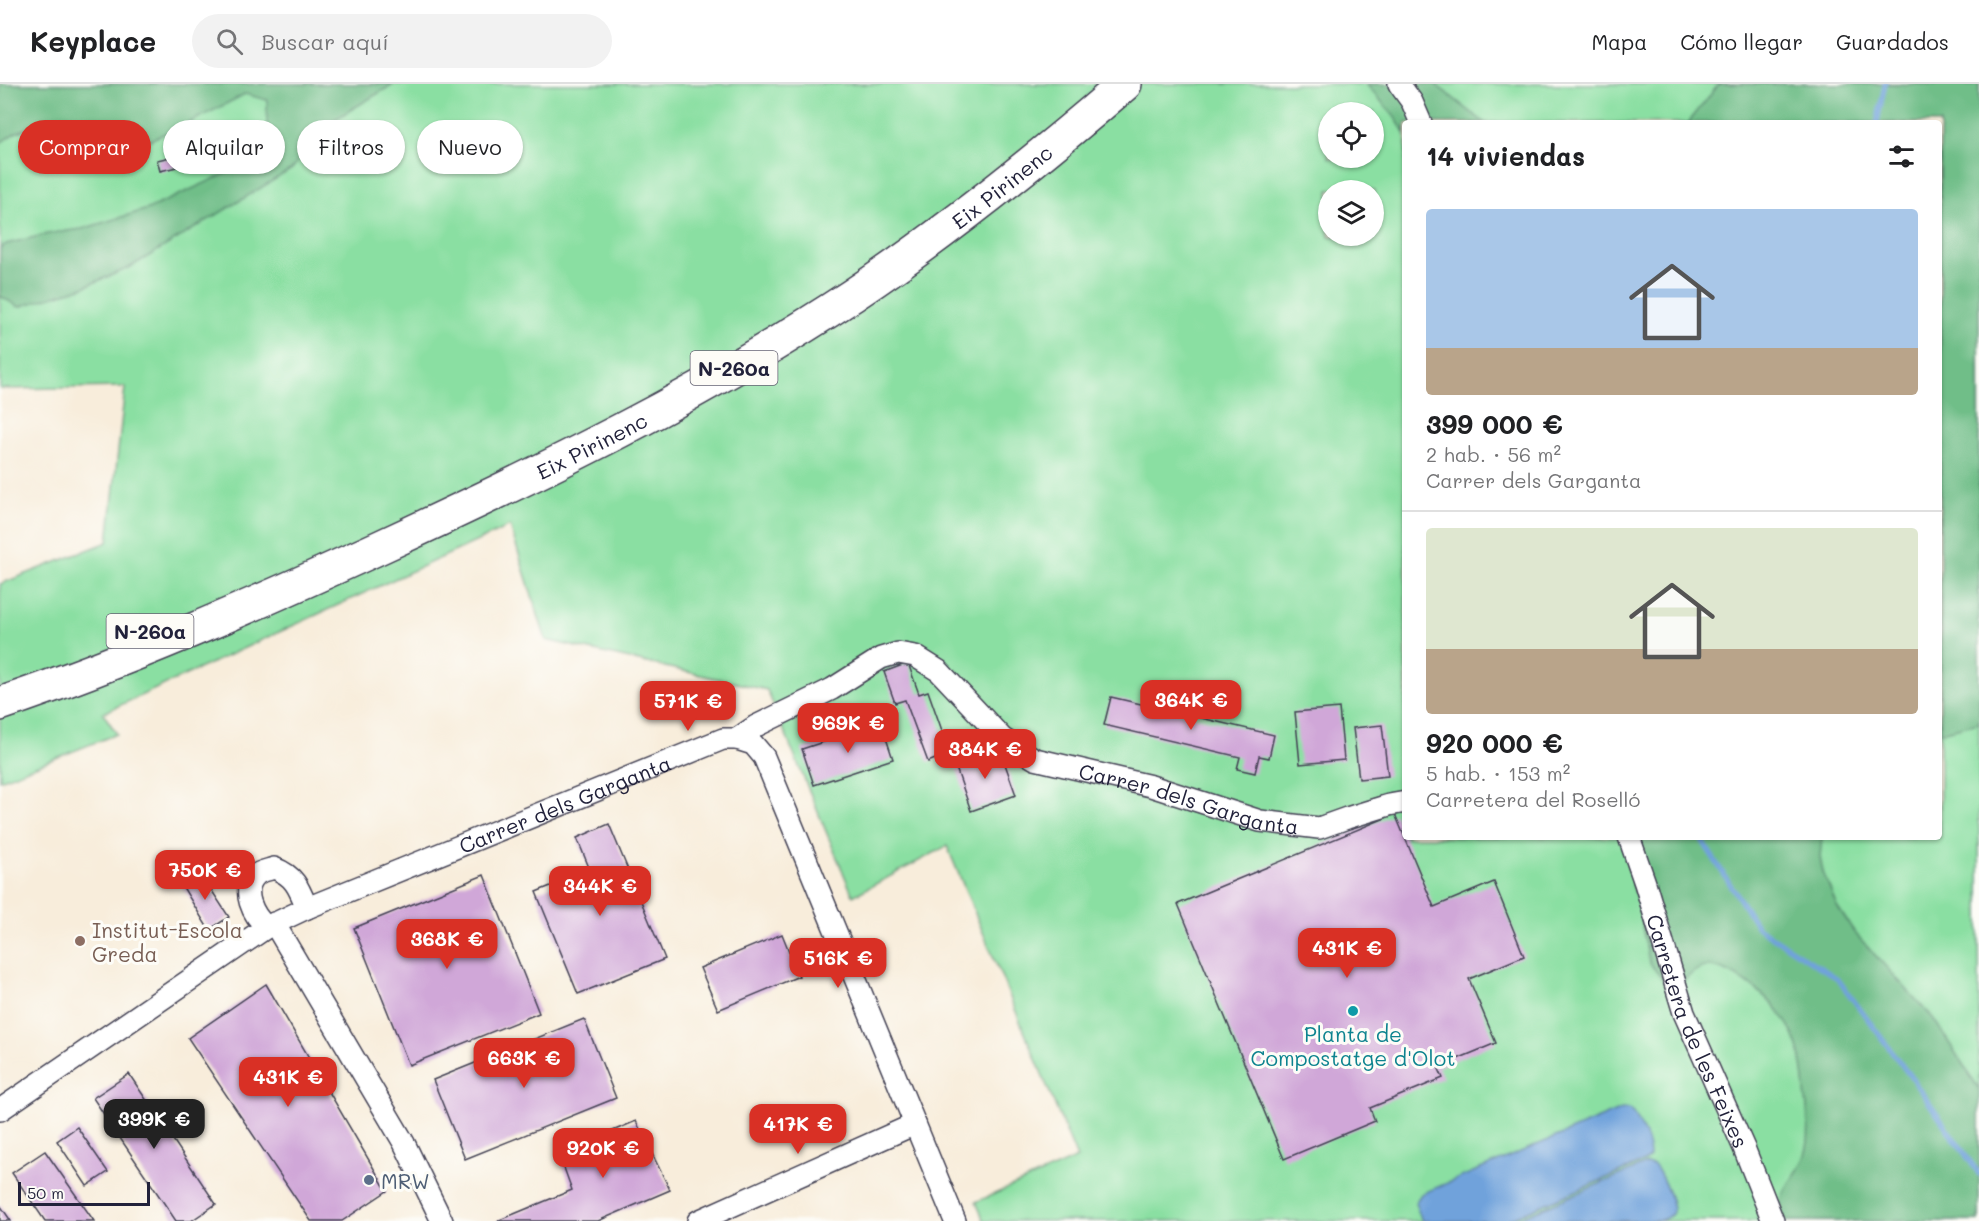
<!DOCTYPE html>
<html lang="es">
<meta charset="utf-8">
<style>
:root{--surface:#fff;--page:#f2f2f2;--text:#202124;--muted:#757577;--line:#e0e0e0;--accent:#d93025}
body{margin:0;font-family:Mali,sans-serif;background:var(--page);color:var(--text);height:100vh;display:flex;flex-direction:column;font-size:22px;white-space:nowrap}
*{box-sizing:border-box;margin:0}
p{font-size:20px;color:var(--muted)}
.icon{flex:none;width:33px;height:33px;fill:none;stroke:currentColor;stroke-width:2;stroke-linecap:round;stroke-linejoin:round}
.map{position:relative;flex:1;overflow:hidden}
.drawer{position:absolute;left:1402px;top:36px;width:540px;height:720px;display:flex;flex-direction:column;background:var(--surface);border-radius:6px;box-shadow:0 2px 4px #0004}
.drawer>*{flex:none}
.top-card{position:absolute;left:18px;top:36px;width:570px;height:54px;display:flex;gap:12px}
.buttons{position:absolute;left:1318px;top:18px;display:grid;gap:12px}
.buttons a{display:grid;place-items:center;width:66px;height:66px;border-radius:50%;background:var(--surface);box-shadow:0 2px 4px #0004;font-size:30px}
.scale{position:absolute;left:18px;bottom:15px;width:132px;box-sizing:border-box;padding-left:6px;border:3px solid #22223b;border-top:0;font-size:16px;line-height:21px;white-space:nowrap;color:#22223b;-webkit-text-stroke:4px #fdfcf7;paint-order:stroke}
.price{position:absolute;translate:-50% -51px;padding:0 14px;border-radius:12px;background:var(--accent);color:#fff;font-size:20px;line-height:39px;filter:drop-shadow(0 2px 3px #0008)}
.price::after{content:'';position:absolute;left:50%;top:36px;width:18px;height:14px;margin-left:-9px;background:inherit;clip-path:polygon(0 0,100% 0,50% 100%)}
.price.active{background:#222;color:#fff}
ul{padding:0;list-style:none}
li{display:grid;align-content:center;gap:12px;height:318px;padding:0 24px}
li+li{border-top:2px solid var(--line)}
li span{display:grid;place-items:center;height:186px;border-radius:6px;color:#555}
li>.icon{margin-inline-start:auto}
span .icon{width:108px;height:108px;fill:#fffc;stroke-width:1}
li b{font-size:26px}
h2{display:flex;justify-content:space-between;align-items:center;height:72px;padding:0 24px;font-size:26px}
.pill{padding:0 21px;border-radius:27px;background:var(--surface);box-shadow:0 2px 4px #0004;font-size:21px;line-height:54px}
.pill.active{background:var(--accent);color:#fff}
header{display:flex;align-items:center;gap:36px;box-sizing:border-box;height:84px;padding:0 30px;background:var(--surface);border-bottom:2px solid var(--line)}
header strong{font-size:28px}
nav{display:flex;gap:33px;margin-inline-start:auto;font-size:21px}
.search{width:420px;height:54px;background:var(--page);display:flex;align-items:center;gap:15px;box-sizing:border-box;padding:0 21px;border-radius:33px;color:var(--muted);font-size:22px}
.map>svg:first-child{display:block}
</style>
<header>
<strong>Keyplace</strong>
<div class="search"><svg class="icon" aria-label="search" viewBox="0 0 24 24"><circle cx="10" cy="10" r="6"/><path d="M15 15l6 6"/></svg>Buscar aquí</div>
<nav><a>Mapa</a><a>Cómo llegar</a><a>Guardados</a></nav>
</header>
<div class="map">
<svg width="1979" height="1137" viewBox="0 0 1979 1137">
<rect width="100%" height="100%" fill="#fdfcf7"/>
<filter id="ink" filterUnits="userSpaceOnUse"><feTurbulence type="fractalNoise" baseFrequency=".0167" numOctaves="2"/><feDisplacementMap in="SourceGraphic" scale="12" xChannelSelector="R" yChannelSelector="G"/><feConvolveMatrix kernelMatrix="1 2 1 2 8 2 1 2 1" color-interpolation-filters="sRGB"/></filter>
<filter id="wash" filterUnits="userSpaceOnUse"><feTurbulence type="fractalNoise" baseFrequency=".008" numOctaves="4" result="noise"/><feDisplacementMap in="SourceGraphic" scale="24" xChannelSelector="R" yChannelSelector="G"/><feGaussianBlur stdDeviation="1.35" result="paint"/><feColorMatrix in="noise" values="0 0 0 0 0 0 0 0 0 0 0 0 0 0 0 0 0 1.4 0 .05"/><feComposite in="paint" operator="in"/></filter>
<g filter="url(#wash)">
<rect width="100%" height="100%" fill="#f8eddb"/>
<path fill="#8adfa2" stroke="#56806e" stroke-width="1.5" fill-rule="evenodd" d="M0 0H1979V1137H984L976 1118 1077 1074 947 762 853 812 767 606 546 556 510 442 103 629 117 650 0 696V500L108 458 125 303 0 305ZM1329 28H1374V74H1329ZM1406 39H1940V753H1406ZM1329 106H1374V152H1329Z"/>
<g fill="#6fbe88" stroke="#487062" stroke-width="1.5">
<polygon points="0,0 394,0 327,40 292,85 129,184 81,204 19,223 0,212 0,165 6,160 52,149 82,145 148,125 227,89 267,47 267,16 245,10 191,38 118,70 83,70 37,41 15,49 0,59"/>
<polygon points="1366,0 1435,0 1485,39 1406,39 1405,49 1394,32"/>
<polygon points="1719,0 1979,0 1979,639 1940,648 1940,39 1688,39"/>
<path d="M1620 753H1822L1820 773 1823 788 1837 822 1855 849 1933 934 1979 1005V1137H1783C1773 1105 1797 1097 1805 1071 1811 1053 1808 1034 1806 1016 1804 1002 1804 988 1801 975 1794 936 1764 906 1730 889 1708 879 1699 880 1682 899L1666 900 1649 878 1637 817Z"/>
</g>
<g fill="#6fa2db" stroke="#48628b" stroke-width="1.5">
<path d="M1622 1025H1629C1639 1034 1650 1059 1650 1073L1644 1078 1505 1137H1422L1415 1119 1421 1110Z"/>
<path d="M1646 1080 1653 1081 1656 1083C1661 1091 1677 1123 1672 1130 1669 1134 1663 1135 1658 1137H1512Z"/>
</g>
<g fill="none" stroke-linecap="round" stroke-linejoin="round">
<g stroke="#6fa2db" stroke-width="5">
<polyline points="1877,39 1885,0"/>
<polyline points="1700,753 1758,844 1837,894 1910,992 1979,1090"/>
</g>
</g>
<g id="blocks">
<g fill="#d0a7d8">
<polygon points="175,72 177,83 160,87 157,76"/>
<polygon points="908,579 919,610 928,607 950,669 928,678 905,616 895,619 884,588"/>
<polygon points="1111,613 1274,651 1269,674 1259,672 1255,689 1237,685 1240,673 1104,641"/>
<polygon points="1339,624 1344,676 1300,680 1295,628"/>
<polygon points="881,639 893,675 814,701 802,665"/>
<polygon points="1382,641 1388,692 1359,695 1353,644"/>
<polygon points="1000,666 1016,711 971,727 955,681"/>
<polygon points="1395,730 1434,823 1494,798 1524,872 1469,895 1496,959 1438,983 1443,994 1370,1024 1375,1037 1284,1075 1178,820"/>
<polygon points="609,740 665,875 578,910 536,808 590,786 577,754"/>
<polygon points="199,787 229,833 209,846 181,800"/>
<polygon points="484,791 539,929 409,981 354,844"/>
<polygon points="782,850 799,892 718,926 700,884"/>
<polygon points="266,900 387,1107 342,1137 311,1137 188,954"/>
<polygon points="584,935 616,1014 465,1075 433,996"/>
<polygon points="129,990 216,1120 191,1137 176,1137 93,1014"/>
<polygon points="636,1037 670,1106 598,1137 497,1137 572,1106 559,1070"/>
<polygon points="77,1043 108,1088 87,1102 57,1057"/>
<polygon points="45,1067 94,1137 45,1137 12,1089"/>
<polygon points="0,1121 11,1137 0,1137"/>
</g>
</g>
</g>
<g filter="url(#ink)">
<use href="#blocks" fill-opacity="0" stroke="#424053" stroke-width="1.5"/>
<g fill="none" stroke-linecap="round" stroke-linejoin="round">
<defs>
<g id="minor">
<polyline points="1399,0 1412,18 1421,39"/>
<polyline points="737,655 753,660 764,673 955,1137"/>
<path id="s1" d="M1629 753 1645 799 1684 929 1744 1064 1773 1137"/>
<polyline points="274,839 404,1059 442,1137"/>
<path d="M267 843C253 832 240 806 256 791 260 787 269 786 274 784 295 792 299 804 307 824"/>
<path id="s2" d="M0 1026 267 843 307 824 723 655H737L756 642 832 605 881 574 898 569 915 572 939 587 1002 654 1035 675 1151 702 1260 737 1319 744 1347 734 1389 721 1406 718"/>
<polyline points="698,1137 915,1040"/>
</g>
<g id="primary">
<path id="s3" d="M0 620C129 576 254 521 378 464 541 389 703 310 853 211 949 147 1038 75 1125 0"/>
</g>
</defs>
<use href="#minor" stroke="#424053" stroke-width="24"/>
<use href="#primary" stroke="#424053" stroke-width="36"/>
<use href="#minor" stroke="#fff" stroke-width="21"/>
<use href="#primary" stroke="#fff" stroke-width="33"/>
</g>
</g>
<circle fill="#8d6e63" stroke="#fdfcf7" stroke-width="2" cx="80" cy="857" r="6"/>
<circle fill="#0f9aa8" stroke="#fdfcf7" stroke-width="2" cx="1353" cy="927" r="6"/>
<circle fill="#5c6f8a" stroke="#fdfcf7" stroke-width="2" cx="369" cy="1096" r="6"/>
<g text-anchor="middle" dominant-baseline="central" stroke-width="6" stroke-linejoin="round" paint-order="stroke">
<g fill="#fdfcf7" stroke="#646373" stroke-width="1.5">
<rect x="690.5" y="267" width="87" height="34" rx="4.5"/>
<rect x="106.5" y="530" width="87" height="34" rx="4.5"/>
</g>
<g font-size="20" font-weight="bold" fill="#22223b">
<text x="734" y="284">N-260a</text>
<text x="150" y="547">N-260a</text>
</g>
<g font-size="21" fill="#22223b" stroke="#fdfcf7">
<text stroke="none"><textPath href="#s3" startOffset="1132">Eix Pirinenc</textPath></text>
<text stroke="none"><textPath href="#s3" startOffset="646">Eix Pirinenc</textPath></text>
<text stroke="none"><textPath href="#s2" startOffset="1350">Carrer dels Garganta</textPath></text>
<text stroke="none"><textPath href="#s2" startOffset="646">Carrer dels Garganta</textPath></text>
<text stroke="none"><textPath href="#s1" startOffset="206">Carretera de les Feixes</textPath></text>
</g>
<g font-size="21" fill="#785e54" stroke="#fdfcf7" text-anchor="start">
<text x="92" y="845">Institut-Escola<tspan x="92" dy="24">Greda</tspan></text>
</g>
<g font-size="21" fill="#0d838f" stroke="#fdfcf7">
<text x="1353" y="949">Planta de<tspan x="1353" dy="24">Compostatge d'Olot</tspan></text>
</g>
<g font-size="21" fill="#4e5e75" stroke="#fdfcf7" text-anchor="start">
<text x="381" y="1096">MRW</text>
</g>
</g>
</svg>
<div class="buttons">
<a><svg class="icon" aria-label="locate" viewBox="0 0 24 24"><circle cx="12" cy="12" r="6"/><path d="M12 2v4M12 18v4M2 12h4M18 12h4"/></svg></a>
<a><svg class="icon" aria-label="layers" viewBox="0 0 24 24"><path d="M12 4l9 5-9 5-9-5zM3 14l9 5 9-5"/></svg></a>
</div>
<div class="scale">50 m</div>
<b class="price" style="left:1191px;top:647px">364K €</b>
<b class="price" style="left:688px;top:648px">571K €</b>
<b class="price" style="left:848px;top:670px">969K €</b>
<b class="price" style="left:985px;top:696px">384K €</b>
<b class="price" style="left:205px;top:817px">750K €</b>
<b class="price" style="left:600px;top:833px">344K €</b>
<b class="price" style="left:447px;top:886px">368K €</b>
<b class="price" style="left:1347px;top:895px">431K €</b>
<b class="price" style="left:838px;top:905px">516K €</b>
<b class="price" style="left:524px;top:1005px">663K €</b>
<b class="price" style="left:288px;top:1024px">431K €</b>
<b class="price active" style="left:154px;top:1066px">399K €</b>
<b class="price" style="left:798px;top:1071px">417K €</b>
<b class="price" style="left:603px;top:1095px">920K €</b>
<div class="top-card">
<a class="pill active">Comprar</a>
<a class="pill">Alquilar</a>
<a class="pill">Filtros</a>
<a class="pill">Nuevo</a>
</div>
<section class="drawer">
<h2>14 viviendas<svg class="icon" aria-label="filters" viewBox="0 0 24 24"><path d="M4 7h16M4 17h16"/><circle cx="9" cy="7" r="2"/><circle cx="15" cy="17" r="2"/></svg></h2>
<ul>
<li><span style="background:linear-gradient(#a9c7e8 75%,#b9a48a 0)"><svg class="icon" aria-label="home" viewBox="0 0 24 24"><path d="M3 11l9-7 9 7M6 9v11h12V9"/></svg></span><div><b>399 000 €</b><p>2 hab. · 56 m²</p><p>Carrer dels Garganta</p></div></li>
<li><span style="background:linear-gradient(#dfe7d0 65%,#b9a48a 0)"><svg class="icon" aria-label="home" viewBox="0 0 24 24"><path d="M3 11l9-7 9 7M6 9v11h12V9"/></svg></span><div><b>920 000 €</b><p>5 hab. · 153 m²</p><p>Carretera del Roselló</p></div></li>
</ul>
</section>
</div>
